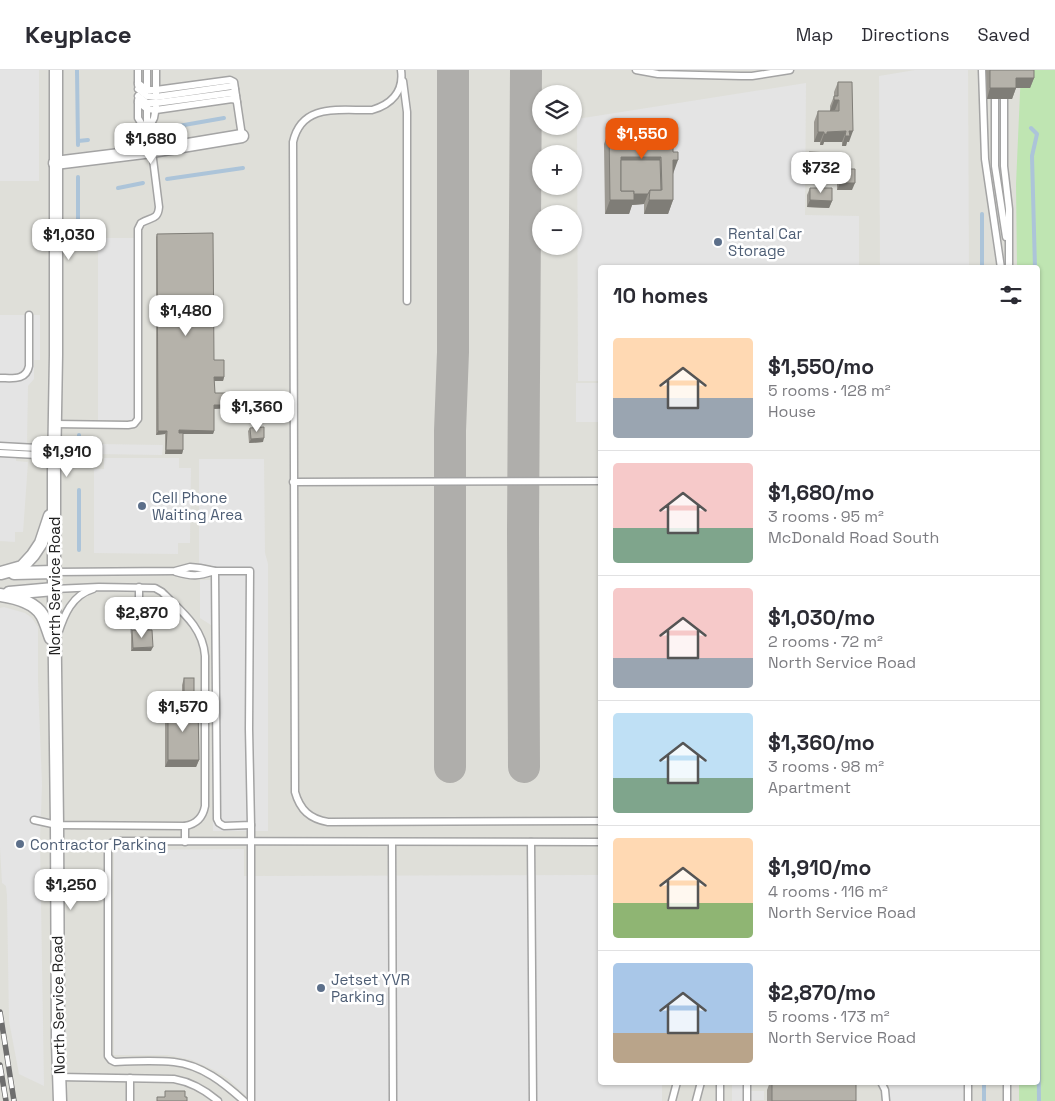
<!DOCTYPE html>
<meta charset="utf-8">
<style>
:root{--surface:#fff;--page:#f7f7f7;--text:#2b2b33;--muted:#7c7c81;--line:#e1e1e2;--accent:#ea580c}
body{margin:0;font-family:"Space Grotesk",sans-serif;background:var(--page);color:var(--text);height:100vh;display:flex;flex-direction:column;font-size:19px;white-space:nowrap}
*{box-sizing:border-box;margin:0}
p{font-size:16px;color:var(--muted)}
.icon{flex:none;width:28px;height:28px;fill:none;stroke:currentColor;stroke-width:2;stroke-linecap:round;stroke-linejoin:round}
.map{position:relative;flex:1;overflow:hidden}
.drawer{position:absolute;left:598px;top:195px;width:442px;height:820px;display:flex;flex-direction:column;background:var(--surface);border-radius:5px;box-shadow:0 1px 4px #0004}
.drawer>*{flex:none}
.buttons{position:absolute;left:532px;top:15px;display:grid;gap:10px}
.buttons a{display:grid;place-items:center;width:50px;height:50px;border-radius:50%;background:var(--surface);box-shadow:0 1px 4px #0004;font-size:25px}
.price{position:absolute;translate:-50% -42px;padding:0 11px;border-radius:10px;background:#fff;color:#222;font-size:16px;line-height:32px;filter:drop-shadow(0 1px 2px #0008)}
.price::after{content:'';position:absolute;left:50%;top:30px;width:15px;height:11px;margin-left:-8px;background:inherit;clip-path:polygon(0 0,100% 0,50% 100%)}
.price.selected{background:var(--accent);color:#fff}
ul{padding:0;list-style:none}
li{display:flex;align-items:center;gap:15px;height:125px;padding:0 15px}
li+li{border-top:1px solid var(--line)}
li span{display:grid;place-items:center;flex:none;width:140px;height:100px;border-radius:5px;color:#555}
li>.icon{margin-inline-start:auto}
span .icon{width:60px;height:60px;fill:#fffc;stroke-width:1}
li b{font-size:21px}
h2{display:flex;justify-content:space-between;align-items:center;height:60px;padding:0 15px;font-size:21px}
header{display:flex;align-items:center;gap:30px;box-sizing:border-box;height:70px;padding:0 25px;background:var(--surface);border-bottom:1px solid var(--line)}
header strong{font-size:24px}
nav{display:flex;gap:28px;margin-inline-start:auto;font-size:18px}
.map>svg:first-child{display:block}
</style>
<header>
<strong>Keyplace</strong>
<nav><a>Map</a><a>Directions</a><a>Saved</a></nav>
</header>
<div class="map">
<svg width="1055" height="1031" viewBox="0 0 1055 1031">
<rect width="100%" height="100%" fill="#f0efe8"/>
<path fill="#dfdfd9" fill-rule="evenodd" d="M0 0H1055V1031H0ZM541 24H574V56H541ZM541 84H574V116H541ZM541 144H574V176H541ZM600 198H1038V1012H600Z"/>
<polygon fill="#bfe5b2" points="1021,0 1055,0 1055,1031 1019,1031 1019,1013 1038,1012 1038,198 1017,198 1016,114"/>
<g fill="#e4e4e4">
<rect x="0" y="0" width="39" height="111"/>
<polygon points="915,0 968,0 969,197 880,197 879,6"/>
<polygon points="806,13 805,145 859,146 859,197 600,198 600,311 578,311 577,49"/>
<rect x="98" y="168" width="36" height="182"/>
<polygon points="0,245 40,245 40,290 34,290 34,309 28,316 27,373 17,374 16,391 28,392 23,462 15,462 15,472 0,471"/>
<rect x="576" y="313" width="24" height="39"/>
<polygon points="98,374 163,375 162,385 98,384"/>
<polygon points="104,388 179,388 179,398 191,398 190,473 178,473 178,484 94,483 94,399 104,399"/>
<polygon points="199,389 264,389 265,483 268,494 268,761 213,761 211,555 200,548 200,510 211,510 211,495 199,494"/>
<polygon points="4,537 25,543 32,548 38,557 38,611 42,715 40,769 44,1016 19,1004 9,951 7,826 6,816 2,813 0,778 0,538"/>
<polygon points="244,779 244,806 600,805 600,1012 662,1013 662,1031 252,1031 227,1008 214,1000 192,990 168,985 114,985 114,780"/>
<polygon points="732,1013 747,1013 747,1021 764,1021 764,1030 732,1031"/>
<rect x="889" y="1013" width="75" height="18"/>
</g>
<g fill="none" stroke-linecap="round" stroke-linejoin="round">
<g stroke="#acc4d9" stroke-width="4">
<polyline points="77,0 78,75"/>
<polyline points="167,58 224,48"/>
<polyline points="1031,58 1037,64 1032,86 1035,198"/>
<polyline points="78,71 88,70"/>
<polyline points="78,107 78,168"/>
<polyline points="167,109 243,98"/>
<polyline points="118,118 143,113"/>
<polyline points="982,144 982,198"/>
<polyline points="79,365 79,388"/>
<polyline points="79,420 79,480"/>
<polyline points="1038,931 1039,1031"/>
<polyline points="984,1012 984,1031"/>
</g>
<g stroke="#afaeab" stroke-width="32">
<polyline points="450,697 450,361 453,282 453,0"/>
<polyline points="524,697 523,461 526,0"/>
</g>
<defs>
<g id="lane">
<polyline points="147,0 147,20"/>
<path d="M401 0C404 21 392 34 372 40 341 41 302 32 293 72L295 722C300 740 310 749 328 752L600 751"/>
<polyline points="636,0 658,4 741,6 752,6 790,0"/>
<polyline points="982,0 985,89 1001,198"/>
<polyline points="403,11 407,42 407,231"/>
<polyline points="138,13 147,20 156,20 230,10 234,12 235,19"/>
<polyline points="138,15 138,0"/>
<polyline points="138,19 147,26 156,27 232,16 235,19 242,66"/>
<polyline points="995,20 995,96 1006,167"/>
<polyline points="1004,22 1004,96 1009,139 1009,198"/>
<polyline points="156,24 156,0"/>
<polyline points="138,26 147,33 156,33 231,23 234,23 236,26"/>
<polyline points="138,30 138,48 147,63"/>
<polyline points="138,32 147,39 156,40 232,29 236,30 237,32"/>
<polyline points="148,60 154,48 156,37"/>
<polyline points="147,82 147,35"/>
<path d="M0 308C12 308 26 311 29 296V245"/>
<path d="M55 354 128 355 134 354 138 349V159L141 153C151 147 158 150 159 137L152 81"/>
<polyline points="0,376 37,378 54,382"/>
<polyline points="0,383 37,385 50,383"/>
<polyline points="293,412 600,411"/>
<polyline points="54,502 175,501 190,497 200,498 215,501 250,501 249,659 251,755 224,756 219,753 217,749 215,501"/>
<path d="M176 502C193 507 198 506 215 501"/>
<polyline points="139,544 145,558 145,562"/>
<polyline points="135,562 135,558 139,544 139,517"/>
<path d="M58 564C64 545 72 525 93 519"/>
<path d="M34 750 57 755 185 756C197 754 203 747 205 736V586C203 557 181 541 162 522L155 518 99 517 54 519"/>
<polyline points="185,756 185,772"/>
<polyline points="392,772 393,1031"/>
<polyline points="531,772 533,1031"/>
<path d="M59 1007 174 1009C191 1012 205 1020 218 1031"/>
<polyline points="130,1008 130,1031"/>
<polyline points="881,1012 885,1020 886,1031"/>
<polyline points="968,1012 968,1031"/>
<polyline points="1007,1012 1007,1031"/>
<path d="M244 1031C224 1013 202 995 174 992 154 990 134 991 115 992L111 990 108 986V780L111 773 116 771 600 772"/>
<polyline points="251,1031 251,755"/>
<polyline points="672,1031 677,1012"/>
<polyline points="696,1031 701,1012"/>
<polyline points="720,1031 720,1012"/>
<polyline points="747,1031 747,1012"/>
</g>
<g id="street">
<polyline points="56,0 56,285 54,401 54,519 57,755 58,972 60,1031"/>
<polyline points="55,93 152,81 242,66"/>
<polyline points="1,503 22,497 33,485 41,473 50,446"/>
<polyline points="14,503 54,502"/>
<polyline points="9,523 54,519"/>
<path d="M0 525C14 527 34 532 42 545 46 552 48 560 51 568"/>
</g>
</defs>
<use href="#lane" stroke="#a4a4a4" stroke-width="9"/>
<use href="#street" stroke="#a4a4a4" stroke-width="15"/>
<use href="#lane" stroke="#fff" stroke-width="6"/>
<use href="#street" stroke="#fff" stroke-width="12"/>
<defs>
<g id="rail">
<polyline points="0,942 14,1031"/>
<polyline points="0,995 6,1031"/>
</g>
</defs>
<use href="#rail" stroke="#6e6e6e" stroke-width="5.5"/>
<use href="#rail" stroke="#fff" stroke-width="4" stroke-dasharray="11" stroke-linecap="butt"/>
</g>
<g fill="#9c9992">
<polygon points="986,0 1034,0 1034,8 1030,18 1016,18 1012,29 987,29"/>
<polygon points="838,12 849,72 847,72 846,76 842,76 842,72 824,72 823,75 820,75 820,72 814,72 814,52 818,41 830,41 830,36 834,26 834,22"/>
<polygon points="609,60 628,63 636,63 637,60 645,63 653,63 654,60 673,104 673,130 668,144 644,144 644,134 632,135 629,144 605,144 604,74"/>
<polygon points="809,82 831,99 829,106 806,106 806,89"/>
<polygon points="839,99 852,120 837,120 837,106"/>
<polygon points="810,118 832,131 829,138 807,137 807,125"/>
<polygon points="157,164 214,290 224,307 223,311 214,311 215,323 230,335 228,338 214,339 214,361 213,364 183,364 183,380 182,384 165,384 165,364 156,365 156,167"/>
<polygon points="250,358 263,372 249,373 248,361"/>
<polygon points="132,560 151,581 131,581 131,563"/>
<polygon points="184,608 194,627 191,634 182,634 182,615"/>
<polygon points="168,636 199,690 196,697 165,697 165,643"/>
<polygon points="770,1012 856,1012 856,1031 767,1031 767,1020"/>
</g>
<g fill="#7f7d77">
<polygon points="1016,8 1034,8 1030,18 1016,18 1012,29 987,29 990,18"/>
<polygon points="834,30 839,30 835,40 830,41"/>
<polygon points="846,61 842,72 824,72 823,75 820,75 824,64 827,62"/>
<polygon points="849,61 853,61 849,72 847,72 846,76 842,76 845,66"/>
<polygon points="818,62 824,62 820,72 814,72"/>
<polygon points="621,87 661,87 656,101 620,101"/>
<polygon points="673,90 678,90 673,104"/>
<polygon points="809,99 831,99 829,106 806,106"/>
<polygon points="840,113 855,113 852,120 837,120"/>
<polygon points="620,124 648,124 644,134 632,135 629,144 605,144 610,130"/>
<polygon points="649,130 673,130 668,144 644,144"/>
<polygon points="810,130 832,131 829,138 807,137"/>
<polygon points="214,307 224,307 223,311 213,311"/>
<polygon points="214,335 230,335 228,338 213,339"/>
<polygon points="179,360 214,361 213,364 178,364"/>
<polygon points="158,361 167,361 165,364 156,365"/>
<polygon points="264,368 263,372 249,373 251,369"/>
<polygon points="166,380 183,380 182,384 165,384"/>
<polygon points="153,577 151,581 131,581 133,578"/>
<polygon points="184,627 194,627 191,634 182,634"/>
<polygon points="168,690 199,690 196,697 165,697"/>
</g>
<g fill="#b5b2aa" stroke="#7f7d77">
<polygon points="990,0 1034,0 1034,8 1016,8 1016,18 990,18"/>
<polygon points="838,12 852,12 853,61 849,61 850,66 845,66 846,61 827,62 827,64 824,64 824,62 818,62 818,41 839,41 839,30 834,30 834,26 838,26"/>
<polygon points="609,60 628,60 628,63 637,63 637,60 645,60 645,63 654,63 654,60 673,60 673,82 678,82 678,90 673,90 673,130 649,130 650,120 662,120 661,87 621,87 621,121 634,121 634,130 610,130"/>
<polygon points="809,82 832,83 831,99 809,99"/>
<polygon points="621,90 660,90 661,120 650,120 648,124 634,124 634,121 621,121"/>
<polygon points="839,99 855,99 855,113 840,113"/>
<polygon points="810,118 832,118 832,131 810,130"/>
<polygon points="213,163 214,290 224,290 224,307 214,307 215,323 229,323 230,335 214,335 214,361 179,360 179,363 183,363 183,380 166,380 167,361 158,361 157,164"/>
<polygon points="264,357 264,368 251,369 250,358"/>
<polygon points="132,560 152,560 153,577 133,578"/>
<rect x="184" y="608" width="10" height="19"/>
<polygon points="168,636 198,636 199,690 168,690"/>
<rect x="772" y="1012" width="84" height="19"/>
<polygon points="165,1021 185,1021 185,1027 187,1027 187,1031 157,1031 157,1027 165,1027"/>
</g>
<g fill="#5c6f8a" stroke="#fff" stroke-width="2">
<circle cx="718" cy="172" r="5"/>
<circle cx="142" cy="436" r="5"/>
<circle cx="20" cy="774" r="5"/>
<circle cx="321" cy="918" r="5"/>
</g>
<g text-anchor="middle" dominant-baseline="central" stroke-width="5" stroke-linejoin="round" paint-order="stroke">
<g font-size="15" fill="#4e5e75" stroke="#fff" text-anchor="start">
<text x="728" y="163">Rental Car<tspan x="728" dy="17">Storage</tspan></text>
<text x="152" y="427">Cell Phone<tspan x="152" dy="17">Waiting Area</tspan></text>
<text x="30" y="774">Contractor Parking</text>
<text x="331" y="909">Jetset YVR<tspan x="331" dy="17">Parking</tspan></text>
</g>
<g font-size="15" fill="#202020" stroke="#fff">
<text transform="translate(54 516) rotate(-90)">North Service Road</text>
<text transform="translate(58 935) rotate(-91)">North Service Road</text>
</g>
</g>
</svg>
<div class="buttons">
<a><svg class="icon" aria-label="layers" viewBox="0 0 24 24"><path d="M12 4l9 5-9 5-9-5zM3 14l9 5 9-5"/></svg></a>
<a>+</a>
<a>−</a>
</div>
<b class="price selected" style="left:642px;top:90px">$1,550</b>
<b class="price" style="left:151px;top:95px">$1,680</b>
<b class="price" style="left:821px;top:124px">$732</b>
<b class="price" style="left:69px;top:191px">$1,030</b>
<b class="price" style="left:186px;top:267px">$1,480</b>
<b class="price" style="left:257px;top:363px">$1,360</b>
<b class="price" style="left:67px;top:408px">$1,910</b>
<b class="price" style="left:142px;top:569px">$2,870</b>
<b class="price" style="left:183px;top:663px">$1,570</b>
<b class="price" style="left:71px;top:841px">$1,250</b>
<section class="drawer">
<h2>10 homes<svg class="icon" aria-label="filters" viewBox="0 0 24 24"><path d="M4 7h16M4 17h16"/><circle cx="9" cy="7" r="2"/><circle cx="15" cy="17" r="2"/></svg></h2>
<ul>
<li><span style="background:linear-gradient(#ffd9b3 60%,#9aa5b1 0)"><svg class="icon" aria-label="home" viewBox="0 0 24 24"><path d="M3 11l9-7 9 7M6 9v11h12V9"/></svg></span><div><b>$1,550/mo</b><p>5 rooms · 128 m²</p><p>House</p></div></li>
<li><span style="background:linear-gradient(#f6c9c9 65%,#7fa58c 0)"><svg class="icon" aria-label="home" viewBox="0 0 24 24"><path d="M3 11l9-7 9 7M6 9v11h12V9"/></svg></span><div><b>$1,680/mo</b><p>3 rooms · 95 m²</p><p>McDonald Road South</p></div></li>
<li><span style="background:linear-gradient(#f6c9c9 70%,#9aa5b1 0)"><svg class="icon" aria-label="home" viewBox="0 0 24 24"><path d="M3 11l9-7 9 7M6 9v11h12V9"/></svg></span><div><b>$1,030/mo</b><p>2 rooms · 72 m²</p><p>North Service Road</p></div></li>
<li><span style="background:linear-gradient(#bfe0f5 65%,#7fa58c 0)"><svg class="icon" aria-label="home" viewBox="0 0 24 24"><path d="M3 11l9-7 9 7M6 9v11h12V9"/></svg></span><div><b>$1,360/mo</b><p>3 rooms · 98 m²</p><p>Apartment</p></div></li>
<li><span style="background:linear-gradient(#ffd9b3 65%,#8fb573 0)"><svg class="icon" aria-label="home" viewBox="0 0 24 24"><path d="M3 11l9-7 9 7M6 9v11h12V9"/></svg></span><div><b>$1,910/mo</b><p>4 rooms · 116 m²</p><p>North Service Road</p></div></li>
<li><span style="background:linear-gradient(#a9c7e8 70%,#b9a48a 0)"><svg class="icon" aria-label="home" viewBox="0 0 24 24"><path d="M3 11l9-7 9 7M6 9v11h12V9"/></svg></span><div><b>$2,870/mo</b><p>5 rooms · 173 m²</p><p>North Service Road</p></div></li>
</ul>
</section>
</div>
